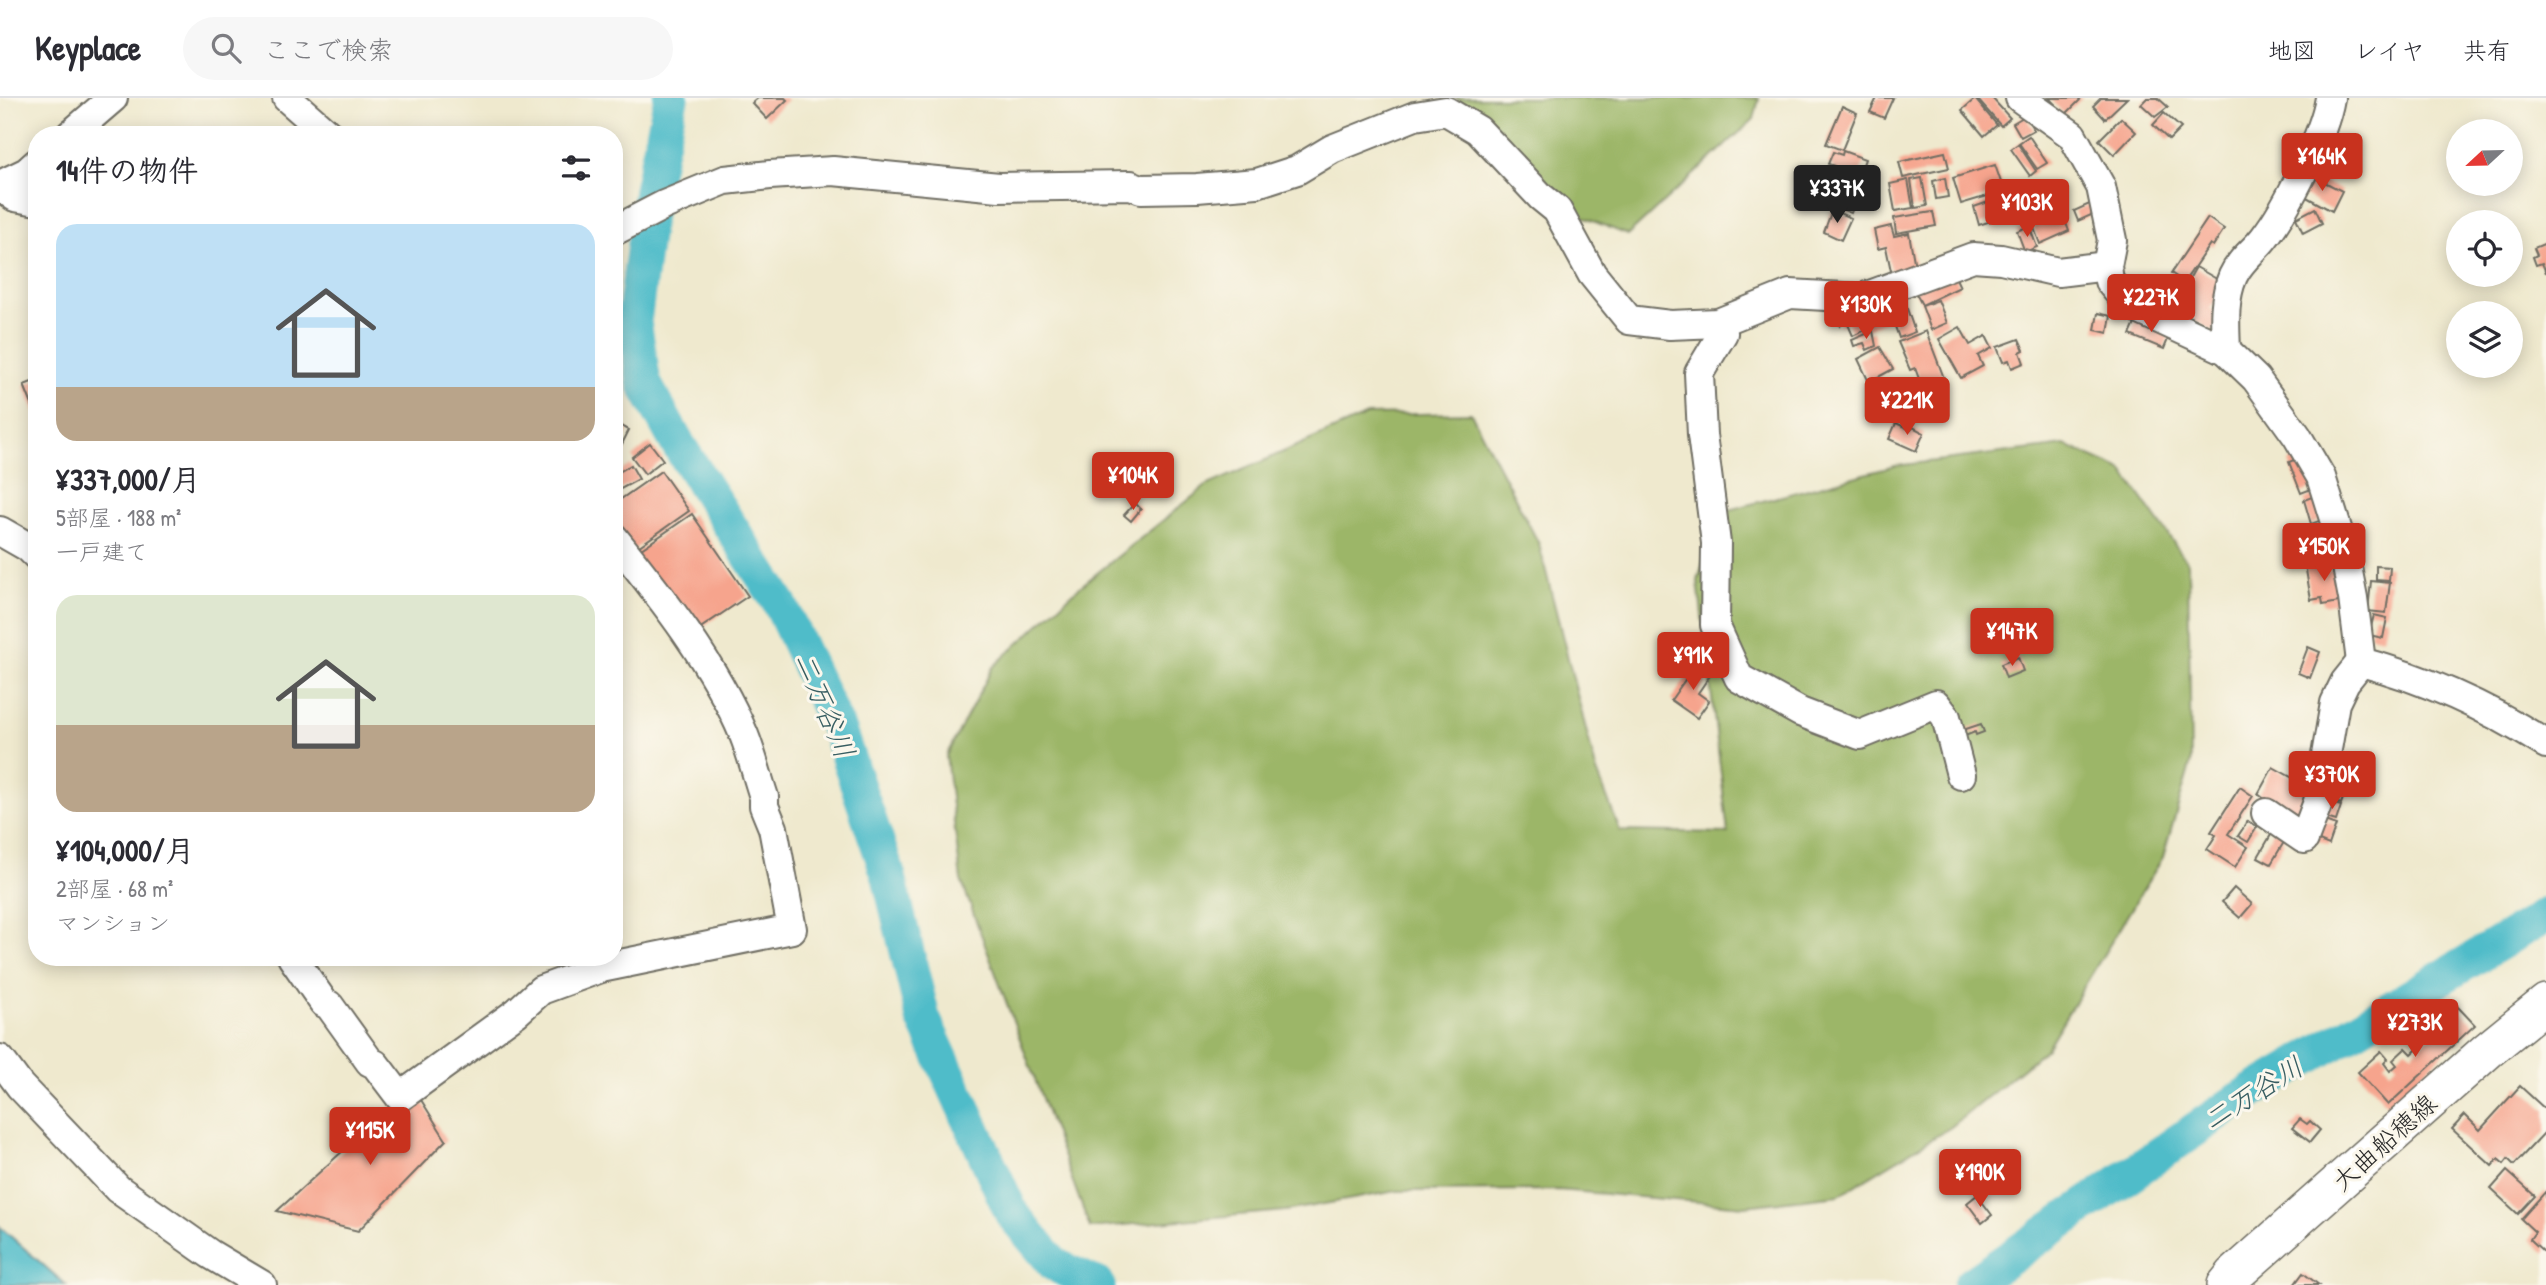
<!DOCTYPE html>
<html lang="ja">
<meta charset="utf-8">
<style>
:root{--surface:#fff;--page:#f7f7f7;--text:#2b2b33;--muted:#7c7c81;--line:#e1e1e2;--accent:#c8321e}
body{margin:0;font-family:"Patrick Hand","Klee One",sans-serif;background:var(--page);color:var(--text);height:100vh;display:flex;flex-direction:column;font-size:26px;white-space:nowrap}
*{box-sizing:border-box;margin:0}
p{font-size:23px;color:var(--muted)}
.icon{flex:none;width:38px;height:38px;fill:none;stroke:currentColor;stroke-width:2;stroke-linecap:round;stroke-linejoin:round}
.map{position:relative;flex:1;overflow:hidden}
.side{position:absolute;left:28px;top:28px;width:595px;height:840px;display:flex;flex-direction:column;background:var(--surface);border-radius:28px;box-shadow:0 4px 18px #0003}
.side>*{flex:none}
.needle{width:46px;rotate:248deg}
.fabs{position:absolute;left:2446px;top:21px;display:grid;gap:14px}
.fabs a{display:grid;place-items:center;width:77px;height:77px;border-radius:50%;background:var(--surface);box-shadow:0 4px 18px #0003;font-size:35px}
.price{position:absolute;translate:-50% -60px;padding:0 16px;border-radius:7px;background:var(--accent);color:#fff;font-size:23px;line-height:46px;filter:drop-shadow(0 2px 4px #0008)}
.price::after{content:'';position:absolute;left:50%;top:42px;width:21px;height:16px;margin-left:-10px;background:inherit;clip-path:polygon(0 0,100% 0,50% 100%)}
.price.current{background:#222;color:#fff}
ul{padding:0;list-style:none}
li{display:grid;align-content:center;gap:14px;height:371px;padding:0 28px}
li span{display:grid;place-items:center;height:217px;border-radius:21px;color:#555}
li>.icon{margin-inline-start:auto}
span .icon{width:126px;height:126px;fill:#fffc;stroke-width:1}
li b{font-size:30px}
h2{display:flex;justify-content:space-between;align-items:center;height:84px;padding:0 28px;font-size:30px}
header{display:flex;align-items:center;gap:42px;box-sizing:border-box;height:98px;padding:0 35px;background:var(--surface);border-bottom:2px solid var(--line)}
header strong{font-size:33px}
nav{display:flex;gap:38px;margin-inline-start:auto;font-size:24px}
.search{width:490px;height:63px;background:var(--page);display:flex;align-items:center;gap:18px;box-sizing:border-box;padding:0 24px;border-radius:38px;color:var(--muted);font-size:26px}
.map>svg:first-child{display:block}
</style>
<header>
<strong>Keyplace</strong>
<div class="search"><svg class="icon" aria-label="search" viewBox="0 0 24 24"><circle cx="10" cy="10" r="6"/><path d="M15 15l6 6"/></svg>ここで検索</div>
<nav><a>地図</a><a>レイヤ</a><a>共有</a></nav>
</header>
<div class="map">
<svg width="2546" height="1187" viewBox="0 0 2546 1187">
<rect width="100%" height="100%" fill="#fbf7ec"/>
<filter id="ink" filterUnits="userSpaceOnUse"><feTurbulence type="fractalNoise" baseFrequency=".0143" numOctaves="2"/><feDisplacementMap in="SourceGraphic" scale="14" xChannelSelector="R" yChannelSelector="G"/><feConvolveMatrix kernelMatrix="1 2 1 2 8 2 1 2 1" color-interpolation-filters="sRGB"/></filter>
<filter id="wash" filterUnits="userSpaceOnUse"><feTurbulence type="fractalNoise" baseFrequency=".00686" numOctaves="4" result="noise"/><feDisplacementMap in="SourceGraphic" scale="28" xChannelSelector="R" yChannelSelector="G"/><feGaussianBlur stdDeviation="1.57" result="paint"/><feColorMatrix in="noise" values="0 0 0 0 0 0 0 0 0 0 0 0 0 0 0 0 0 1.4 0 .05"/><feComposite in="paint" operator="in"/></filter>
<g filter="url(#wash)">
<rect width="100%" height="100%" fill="#efe9ce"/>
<g fill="#9cb667" stroke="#647049" stroke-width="2">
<polygon points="1456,0 1759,0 1754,21 1628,137 1580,118"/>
<polygon points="1471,315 1539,446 1596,671 1620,733 1728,735 1698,483 1717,415 1895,368 2065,347 2122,372 2188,465 2191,664 2163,759 2046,951 1951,1029 1839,1097 1745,1108 1558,1092 1397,1093 1285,1113 1090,1130 961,782 946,658 993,569 1076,492 1206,388 1367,317"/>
</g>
<polygon fill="#4fbcc9" stroke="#3d747a" stroke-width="2" points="0,1129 66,1187 0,1187"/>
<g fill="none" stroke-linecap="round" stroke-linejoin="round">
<g stroke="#4fbcc9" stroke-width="35">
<polyline points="671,0 651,92 634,224 644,285 676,343 780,506 839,633 889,779 923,920 1012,1116 1055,1167 1098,1187"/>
<polyline points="1970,1187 2238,1002 2546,817"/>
</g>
</g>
<g id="blocks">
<g fill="#f6a48d">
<polygon points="758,0 785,0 787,2 767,21 752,5"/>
<polygon points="1877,0 1893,0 1884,20 1870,14"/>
<polygon points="1981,0 1992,0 2010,20 2001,28 1978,2"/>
<polygon points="2049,0 2082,0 2065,17"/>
<polygon points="2101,0 2127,0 2105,21 2093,8"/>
<polygon points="2147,0 2158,0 2168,9 2155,19 2141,6"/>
<polygon points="1975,1 1997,27 1984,38 1962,12"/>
<polygon points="1842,8 1857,15 1842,52 1826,46"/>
<polygon points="2164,15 2181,30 2169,42 2153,27"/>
<polygon points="2025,18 2034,32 2021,39 2013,25"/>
<polygon points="2121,20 2136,34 2114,57 2099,42"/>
<polygon points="2029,38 2047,65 2037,71 2019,45"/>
<polygon points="2323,40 2347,51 2335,77 2311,66"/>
<polygon points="2018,46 2036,73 2030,78 2011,51"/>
<polygon points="1843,53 1865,61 1857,83 1832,74 1834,68 1828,66 1833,54 1842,57"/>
<polygon points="1945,54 1949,70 1903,80 1899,64"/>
<polygon points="1995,67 2004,93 1961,106 1953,80"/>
<polygon points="2311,77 2342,93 2332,113 2301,96"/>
<polygon points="1922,80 1927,108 1915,110 1911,82"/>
<polygon points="1945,80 1948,99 1936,101 1933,83"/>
<polygon points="1835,81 1860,91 1851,115 1826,105"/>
<polygon points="1908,82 1913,110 1895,113 1890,86"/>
<polygon points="1997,101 2003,119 1979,127 1974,109"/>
<polygon points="2096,103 2100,113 2078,123 2074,113"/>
<polygon points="2058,104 2069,133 2040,146 2031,122 2040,119 2038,112"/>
<polygon points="2315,110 2322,125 2303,135 2296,120"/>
<polygon points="1832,112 1851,120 1841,142 1824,134"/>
<polygon points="1933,114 1936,128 1896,135 1894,120"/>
<polygon points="2208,120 2224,131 2213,148 2210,146 2184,184 2171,175"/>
<polygon points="1891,128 1894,138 1909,135 1915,169 1891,173 1886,149 1878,151 1874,132"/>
<polygon points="2029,128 2037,149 2025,154 2017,133"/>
<polygon points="2546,145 2546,175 2542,165 2536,167 2533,159 2537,157 2534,150"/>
<polygon points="2196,169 2227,187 2210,211 2222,218 2213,233 2181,215 2187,206 2180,202 2174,213 2156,203 2164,189 2179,199"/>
<polygon points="1953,174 1960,189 1922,207 1914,192"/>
<polygon points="1903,199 1915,234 1899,240 1887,205"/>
<polygon points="1938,202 1947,225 1931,232 1922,208"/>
<polygon points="1880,208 1887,222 1853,238 1847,224"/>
<polygon points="1835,210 1867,213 1851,219 1840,228"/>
<polygon points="2098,215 2111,218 2108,235 2095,232"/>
<polygon points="2137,221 2171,234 2164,251 2130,237"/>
<polygon points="1960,229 1970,247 1986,238 1992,250 1978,258 1983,268 1961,280 1939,241"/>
<polygon points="1873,233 1876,248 1867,252 1864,245 1854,248 1852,242"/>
<polygon points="1926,233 1944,280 1922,289 1915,270 1910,272 1898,244"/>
<polygon points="2019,241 2024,252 2020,254 2024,265 2012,270 2009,262 2003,264 1997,249"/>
<polygon points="1880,249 1893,271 1869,284 1858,261"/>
<polygon points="37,282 37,319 24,287"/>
<polygon points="614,324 629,332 614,362"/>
<polygon points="1896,325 1911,332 1913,329 1924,335 1916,353 1889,341"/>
<polygon points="650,345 663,362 645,376 632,359"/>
<polygon points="2301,359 2314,390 2301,395 2289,364"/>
<polygon points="631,367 639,381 617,393 614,388 614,377"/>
<polygon points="661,373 689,413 632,453 614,429 614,406"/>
<polygon points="2317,397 2325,421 2311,426 2304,402"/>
<polygon points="1135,405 1141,411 1131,423 1124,417"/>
<polygon points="692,416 748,498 690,537 634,456"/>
<polygon points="2318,434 2321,458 2307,459 2305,436"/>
<polygon points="2328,462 2330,472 2338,471 2344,503 2323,507 2322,500 2311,502 2305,466"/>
<polygon points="2376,468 2390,469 2389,483 2376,482"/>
<polygon points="2371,483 2390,485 2386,515 2368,513"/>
<polygon points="2374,517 2387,520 2383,540 2369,537"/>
<polygon points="2308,549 2320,554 2310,580 2298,575"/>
<polygon points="2018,559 2023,573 2006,580 2001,566"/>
<polygon points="1696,566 1711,576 1698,595 1709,603 1697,620 1671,602"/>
<polygon points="1981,626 1984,634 1976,637 1975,634 1965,638 1963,632"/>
<polygon points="2273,669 2309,689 2304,698 2312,703 2299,727 2258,696"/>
<polygon points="2334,684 2347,689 2341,706 2328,701"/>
<polygon points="2240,689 2253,698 2228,736 2248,749 2235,769 2207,751 2216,737 2211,734"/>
<polygon points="2328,704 2341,708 2336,723 2323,719"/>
<polygon points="2322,722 2336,727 2329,747 2314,741"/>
<polygon points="2248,723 2257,729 2248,744 2238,738"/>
<polygon points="2275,730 2285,736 2282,743 2284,744 2271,766 2258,759"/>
<polygon points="2234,790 2252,806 2240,820 2222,804"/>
<polygon points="2458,909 2475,927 2388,1007 2358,974 2381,953 2388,961 2384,965 2390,973 2397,967 2393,962 2406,950 2412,956 2446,924 2444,921"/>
<polygon points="2520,988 2546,1012 2546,1033 2514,1067 2508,1061 2504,1066 2498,1061 2492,1068 2452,1031 2465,1017 2480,1032"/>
<polygon points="413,989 446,1042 358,1133 277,1113"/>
<polygon points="2300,1021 2307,1026 2310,1023 2320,1032 2310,1044 2292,1030"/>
<polygon points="2507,1073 2535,1098 2518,1116 2491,1091"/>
<polygon points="2546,1093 2546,1156 2530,1141 2535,1134 2521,1121"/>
<polygon points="1977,1097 1992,1117 1982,1125 1967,1105"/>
<polygon points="2303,1175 2319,1187 2294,1187"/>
</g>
</g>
</g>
<g filter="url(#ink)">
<use href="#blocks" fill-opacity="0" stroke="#706e64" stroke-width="2"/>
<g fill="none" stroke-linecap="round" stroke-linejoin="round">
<defs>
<g id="minor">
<polyline points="287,0 329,37"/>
<path d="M2020 0 2072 37 2101 89 2112 142 2107 168 2109 183 2129 207 2226 252 2256 281 2297 338 2321 379 2344 453 2353 500 2361 564C2426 581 2489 610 2546 646"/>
<polyline points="70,37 113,0"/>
<polyline points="0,87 27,74 37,65"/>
<polyline points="0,88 15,99 37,103"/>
<polyline points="614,133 664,107 725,82 770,77 833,73 999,89 1131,87 1141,91 1197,90 1257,85 1297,72 1332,51 1415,18 1446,13 1478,32 1541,99 1557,112 1592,176 1629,222 1670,227 1718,225 1790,196 1862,200 1973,159 2001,161 2058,174 2107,168"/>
<polyline points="1718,225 1723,235 1699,275 1702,337 1716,445 1715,527 1739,580 1800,614 1860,637 1936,606 1946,619 1961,677"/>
<path d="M2226 252C2225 226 2223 201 2233 178 2240 162 2254 153 2264 140 2287 110 2324 37 2330 0"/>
<polyline points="0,433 28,449 37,458"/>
<polyline points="2266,715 2304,741 2318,704 2335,605 2345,584 2361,564"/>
<path d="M292 859 324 905 329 907 370 964 375 966 400 999 517 914 541 892 601 870 792 831 773 730 764 708V699C757 678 752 657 744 637 714 565 662 500 614 440"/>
<polyline points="0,961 20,988 118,1091 210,1156 262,1187"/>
</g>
<polyline id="major" points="2226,1187 2234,1177 2488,952 2546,905"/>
</defs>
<use href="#minor" stroke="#706e64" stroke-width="32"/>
<use href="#major" stroke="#706e64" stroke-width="40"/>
<use href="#minor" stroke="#fff" stroke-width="28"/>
<use href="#major" stroke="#fff" stroke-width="37"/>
</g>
</g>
<g text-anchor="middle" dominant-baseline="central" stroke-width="6" stroke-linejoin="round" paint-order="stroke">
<g font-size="26" fill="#2b2b2b" stroke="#fbf7ec">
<text transform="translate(2384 1044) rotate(-42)">大曲船穂線</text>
</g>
<g font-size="28" font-style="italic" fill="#385e62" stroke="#fbf7ec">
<text transform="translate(825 607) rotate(67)">二万谷川</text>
<text transform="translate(2253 995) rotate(-32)">二万谷川</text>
</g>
</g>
</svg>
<div class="fabs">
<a><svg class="needle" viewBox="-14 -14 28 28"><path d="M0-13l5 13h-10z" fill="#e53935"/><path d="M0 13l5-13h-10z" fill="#7c7c81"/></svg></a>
<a><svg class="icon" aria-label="locate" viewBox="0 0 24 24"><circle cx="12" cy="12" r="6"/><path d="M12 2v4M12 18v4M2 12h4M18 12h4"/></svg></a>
<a><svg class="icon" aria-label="layers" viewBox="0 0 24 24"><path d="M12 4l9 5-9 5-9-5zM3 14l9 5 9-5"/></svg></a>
</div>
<b class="price" style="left:2322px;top:95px">¥164K</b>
<b class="price current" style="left:1837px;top:127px">¥337K</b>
<b class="price" style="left:2027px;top:141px">¥103K</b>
<b class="price" style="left:2151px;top:236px">¥227K</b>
<b class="price" style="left:1866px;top:243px">¥130K</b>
<b class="price" style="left:1907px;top:339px">¥221K</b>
<b class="price" style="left:1133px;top:414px">¥104K</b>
<b class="price" style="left:2324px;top:485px">¥150K</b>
<b class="price" style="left:2012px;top:570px">¥147K</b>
<b class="price" style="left:1693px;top:594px">¥91K</b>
<b class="price" style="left:2332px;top:713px">¥370K</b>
<b class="price" style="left:2415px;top:961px">¥273K</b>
<b class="price" style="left:370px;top:1069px">¥115K</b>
<b class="price" style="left:1980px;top:1111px">¥190K</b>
<section class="side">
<h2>14件の物件<svg class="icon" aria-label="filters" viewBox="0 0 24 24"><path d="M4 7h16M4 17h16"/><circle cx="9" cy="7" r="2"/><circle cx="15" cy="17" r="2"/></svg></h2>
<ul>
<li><span style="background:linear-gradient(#bfe0f5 75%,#b9a48a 0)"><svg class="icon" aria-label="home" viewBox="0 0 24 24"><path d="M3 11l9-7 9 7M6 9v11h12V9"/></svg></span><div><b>¥337,000/月</b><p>5部屋 · 188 m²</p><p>一戸建て</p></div></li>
<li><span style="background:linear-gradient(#dfe7d0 60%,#b9a48a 0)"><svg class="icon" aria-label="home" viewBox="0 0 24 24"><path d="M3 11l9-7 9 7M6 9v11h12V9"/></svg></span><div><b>¥104,000/月</b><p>2部屋 · 68 m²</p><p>マンション</p></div></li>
</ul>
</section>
</div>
